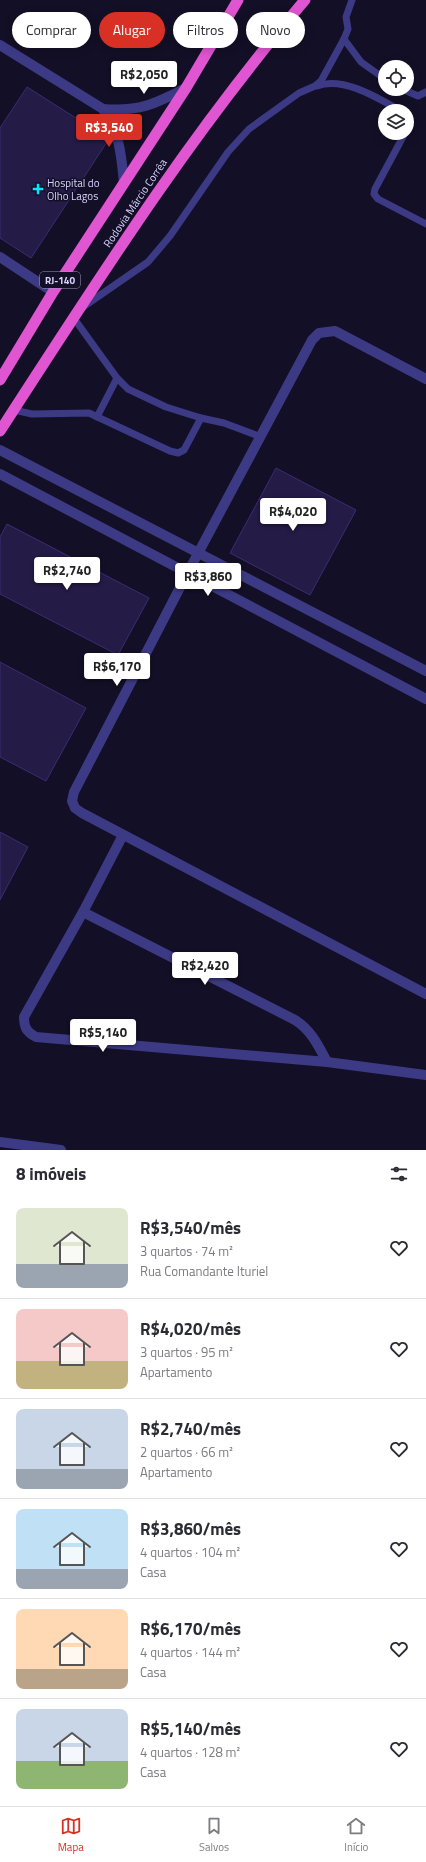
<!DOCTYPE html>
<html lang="pt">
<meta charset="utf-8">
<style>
:root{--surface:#fff;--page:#f7f7f7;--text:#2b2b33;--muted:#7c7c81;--line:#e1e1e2;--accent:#d93025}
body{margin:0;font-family:"Titillium Web",sans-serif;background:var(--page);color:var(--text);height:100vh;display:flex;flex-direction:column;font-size:15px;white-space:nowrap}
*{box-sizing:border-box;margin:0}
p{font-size:13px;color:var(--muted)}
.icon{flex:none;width:22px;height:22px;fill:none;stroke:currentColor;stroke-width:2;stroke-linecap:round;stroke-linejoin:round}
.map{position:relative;height:1150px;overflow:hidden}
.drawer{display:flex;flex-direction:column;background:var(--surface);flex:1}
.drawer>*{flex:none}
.banner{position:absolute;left:12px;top:12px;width:402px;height:36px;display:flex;gap:8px}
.tools{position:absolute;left:378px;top:60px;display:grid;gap:8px}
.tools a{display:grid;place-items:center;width:36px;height:36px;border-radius:50%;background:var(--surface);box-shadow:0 2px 10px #0003;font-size:20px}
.price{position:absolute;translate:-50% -34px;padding:0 9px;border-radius:4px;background:#fff;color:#222;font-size:13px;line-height:26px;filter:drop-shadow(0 1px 2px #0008)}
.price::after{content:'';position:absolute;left:50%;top:24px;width:12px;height:9px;margin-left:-6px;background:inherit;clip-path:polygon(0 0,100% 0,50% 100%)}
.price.on{background:var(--accent);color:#fff}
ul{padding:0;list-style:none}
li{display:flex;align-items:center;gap:12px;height:100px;padding:0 16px}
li+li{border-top:1px solid var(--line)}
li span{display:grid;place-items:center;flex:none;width:112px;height:80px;border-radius:8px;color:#555}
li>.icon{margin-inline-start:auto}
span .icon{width:48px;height:48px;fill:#fffc;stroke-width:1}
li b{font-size:17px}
h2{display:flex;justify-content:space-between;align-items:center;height:48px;padding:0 16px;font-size:17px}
.pill{padding:0 14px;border-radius:18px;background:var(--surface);box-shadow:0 2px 10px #0003;font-size:14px;line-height:36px}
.pill.on{background:var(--accent);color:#fff}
.tabs{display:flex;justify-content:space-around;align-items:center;height:56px;border-top:1px solid var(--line);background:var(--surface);font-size:11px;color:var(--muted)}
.tabs a{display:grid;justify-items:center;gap:2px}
.tabs .on{color:var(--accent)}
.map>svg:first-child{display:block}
</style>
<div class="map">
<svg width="426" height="1150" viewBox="0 0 426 1150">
<rect width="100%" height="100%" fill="#130f26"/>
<g fill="#241b47" stroke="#3b2d73">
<polygon points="27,87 109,139 31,258 0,238 0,128"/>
<polygon points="276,468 356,510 310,595 230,553"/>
<polygon points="7,524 149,598 118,655 0,594 0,537"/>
<polygon points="0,662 86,708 46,781 0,757"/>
<polygon points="0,832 28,847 0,900"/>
</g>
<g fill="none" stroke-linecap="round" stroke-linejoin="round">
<g stroke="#3d3a85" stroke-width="7">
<polyline points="344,39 361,62 385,79"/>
<path d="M317 86C343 76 378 98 401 111"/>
<polyline points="402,89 418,96 426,92"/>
<polyline points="407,118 407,129"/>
<polyline points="405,133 375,189 374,194 378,199 426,224"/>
<polyline points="83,307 148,262 170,236 228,152 249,129 299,93 315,86 321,81 344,39 348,29 346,17 352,0"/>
<polyline points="73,317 117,378 128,389 166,407 201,418"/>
<polyline points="14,410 32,414 89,413 170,451 178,453 184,450 201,418 224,423 261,437"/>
<polyline points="97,417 117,378"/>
</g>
<g stroke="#3d3a85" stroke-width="10">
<polyline points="0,257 53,292"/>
<polyline points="426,379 335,331 319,333 312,340 187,574 74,792 72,801 75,808 82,813 426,994"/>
<polyline points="0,450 426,671"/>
<polyline points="0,474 426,699"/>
<path d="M123 835 83 912 24 1017C24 1028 27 1032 36 1037L327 1062 426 1075"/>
<path d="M83 912 295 1020C311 1030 318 1045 327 1062"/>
<polyline points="0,1142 61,1150"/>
</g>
<g stroke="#3d3a85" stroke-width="10">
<path d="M0 45 103 109C139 112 155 104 186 88"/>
<path d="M103 109C120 136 121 152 124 183"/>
</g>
<g stroke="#e055d1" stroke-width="11">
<polyline points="0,380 53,292 186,88 238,0"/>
<path d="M0 431C96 283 190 134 305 0"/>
</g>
</g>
<path fill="#00e5ff" stroke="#130f26" stroke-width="1.5" d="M36 183h4v4h4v4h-4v4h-4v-4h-4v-4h4z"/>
<g text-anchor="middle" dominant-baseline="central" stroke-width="3" stroke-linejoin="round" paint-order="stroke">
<rect fill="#130f26" stroke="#9e99be" stroke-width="1" x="40" y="272" width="40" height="16" rx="3"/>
<g font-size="10" font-weight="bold" fill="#d9d4ff">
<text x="60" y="280">RJ-140</text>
</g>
<g font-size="11" fill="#d9d4ff" stroke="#130f26" text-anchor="start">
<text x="47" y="183">Hospital do<tspan x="47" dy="13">Olho Lagos</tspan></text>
</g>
<g font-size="11" fill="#d9d4ff" stroke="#130f26">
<text transform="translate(135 203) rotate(-56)">Rodovia Márcio Corrêa</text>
</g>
</g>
</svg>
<div class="tools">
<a><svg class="icon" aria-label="locate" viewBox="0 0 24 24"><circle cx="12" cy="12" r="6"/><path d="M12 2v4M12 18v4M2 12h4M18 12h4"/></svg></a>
<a><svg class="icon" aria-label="layers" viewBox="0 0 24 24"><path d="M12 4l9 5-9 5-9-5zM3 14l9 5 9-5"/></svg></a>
</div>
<b class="price" style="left:144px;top:95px">R$2,050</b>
<b class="price on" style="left:109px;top:148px">R$3,540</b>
<b class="price" style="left:293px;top:532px">R$4,020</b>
<b class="price" style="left:67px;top:591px">R$2,740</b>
<b class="price" style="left:208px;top:597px">R$3,860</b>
<b class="price" style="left:117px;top:687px">R$6,170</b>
<b class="price" style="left:205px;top:986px">R$2,420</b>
<b class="price" style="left:103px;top:1053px">R$5,140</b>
<div class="banner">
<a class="pill">Comprar</a>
<a class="pill on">Alugar</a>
<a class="pill">Filtros</a>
<a class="pill">Novo</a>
</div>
</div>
<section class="drawer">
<h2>8 imóveis<svg class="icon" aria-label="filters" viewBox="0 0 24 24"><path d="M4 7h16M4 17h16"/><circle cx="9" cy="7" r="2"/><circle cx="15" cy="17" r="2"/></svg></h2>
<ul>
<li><span style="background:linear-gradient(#dfe7d0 70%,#9aa5b1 0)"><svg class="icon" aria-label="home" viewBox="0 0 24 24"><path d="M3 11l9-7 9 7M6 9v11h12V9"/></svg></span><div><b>R$3,540/mês</b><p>3 quartos · 74 m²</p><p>Rua Comandante Ituriel</p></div><svg class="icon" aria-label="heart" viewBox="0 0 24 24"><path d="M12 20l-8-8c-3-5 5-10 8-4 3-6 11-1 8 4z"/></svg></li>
<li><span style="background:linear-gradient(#f6c9c9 65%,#c2b280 0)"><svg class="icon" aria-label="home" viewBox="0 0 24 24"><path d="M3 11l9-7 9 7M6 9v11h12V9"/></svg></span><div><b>R$4,020/mês</b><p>3 quartos · 95 m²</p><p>Apartamento</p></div><svg class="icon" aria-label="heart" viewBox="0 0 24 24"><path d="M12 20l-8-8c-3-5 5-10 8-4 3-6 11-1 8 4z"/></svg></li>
<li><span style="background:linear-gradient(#c9d6e8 75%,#9aa5b1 0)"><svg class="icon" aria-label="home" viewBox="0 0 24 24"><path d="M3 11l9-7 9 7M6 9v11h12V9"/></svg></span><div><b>R$2,740/mês</b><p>2 quartos · 66 m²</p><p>Apartamento</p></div><svg class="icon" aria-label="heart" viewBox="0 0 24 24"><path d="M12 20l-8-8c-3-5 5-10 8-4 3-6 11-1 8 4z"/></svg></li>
<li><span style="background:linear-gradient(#bfe0f5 75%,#9aa5b1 0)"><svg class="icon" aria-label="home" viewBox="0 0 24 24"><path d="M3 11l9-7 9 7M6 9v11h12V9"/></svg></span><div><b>R$3,860/mês</b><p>4 quartos · 104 m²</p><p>Casa</p></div><svg class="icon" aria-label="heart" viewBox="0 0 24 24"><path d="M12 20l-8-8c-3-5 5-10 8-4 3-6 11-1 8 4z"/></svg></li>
<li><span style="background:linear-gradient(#ffd9b3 75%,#b9a48a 0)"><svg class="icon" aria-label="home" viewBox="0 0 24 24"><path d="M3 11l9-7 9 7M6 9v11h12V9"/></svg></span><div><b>R$6,170/mês</b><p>4 quartos · 144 m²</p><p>Casa</p></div><svg class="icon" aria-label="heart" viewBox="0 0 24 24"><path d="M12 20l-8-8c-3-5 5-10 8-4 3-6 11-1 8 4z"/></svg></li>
<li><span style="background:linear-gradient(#c9d6e8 65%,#8fb573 0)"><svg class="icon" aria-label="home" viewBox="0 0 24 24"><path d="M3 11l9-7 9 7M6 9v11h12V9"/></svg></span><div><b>R$5,140/mês</b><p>4 quartos · 128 m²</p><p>Casa</p></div><svg class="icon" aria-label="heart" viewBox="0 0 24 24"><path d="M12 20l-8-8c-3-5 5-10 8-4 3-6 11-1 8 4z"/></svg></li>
</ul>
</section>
<nav class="tabs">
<a class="on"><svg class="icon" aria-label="map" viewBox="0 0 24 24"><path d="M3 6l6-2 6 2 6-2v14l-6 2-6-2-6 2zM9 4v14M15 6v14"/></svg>Mapa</a>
<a><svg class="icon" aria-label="saved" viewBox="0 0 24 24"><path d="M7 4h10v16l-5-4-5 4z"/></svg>Salvos</a>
<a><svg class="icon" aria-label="home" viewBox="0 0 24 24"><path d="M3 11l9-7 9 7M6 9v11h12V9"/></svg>Início</a>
</nav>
